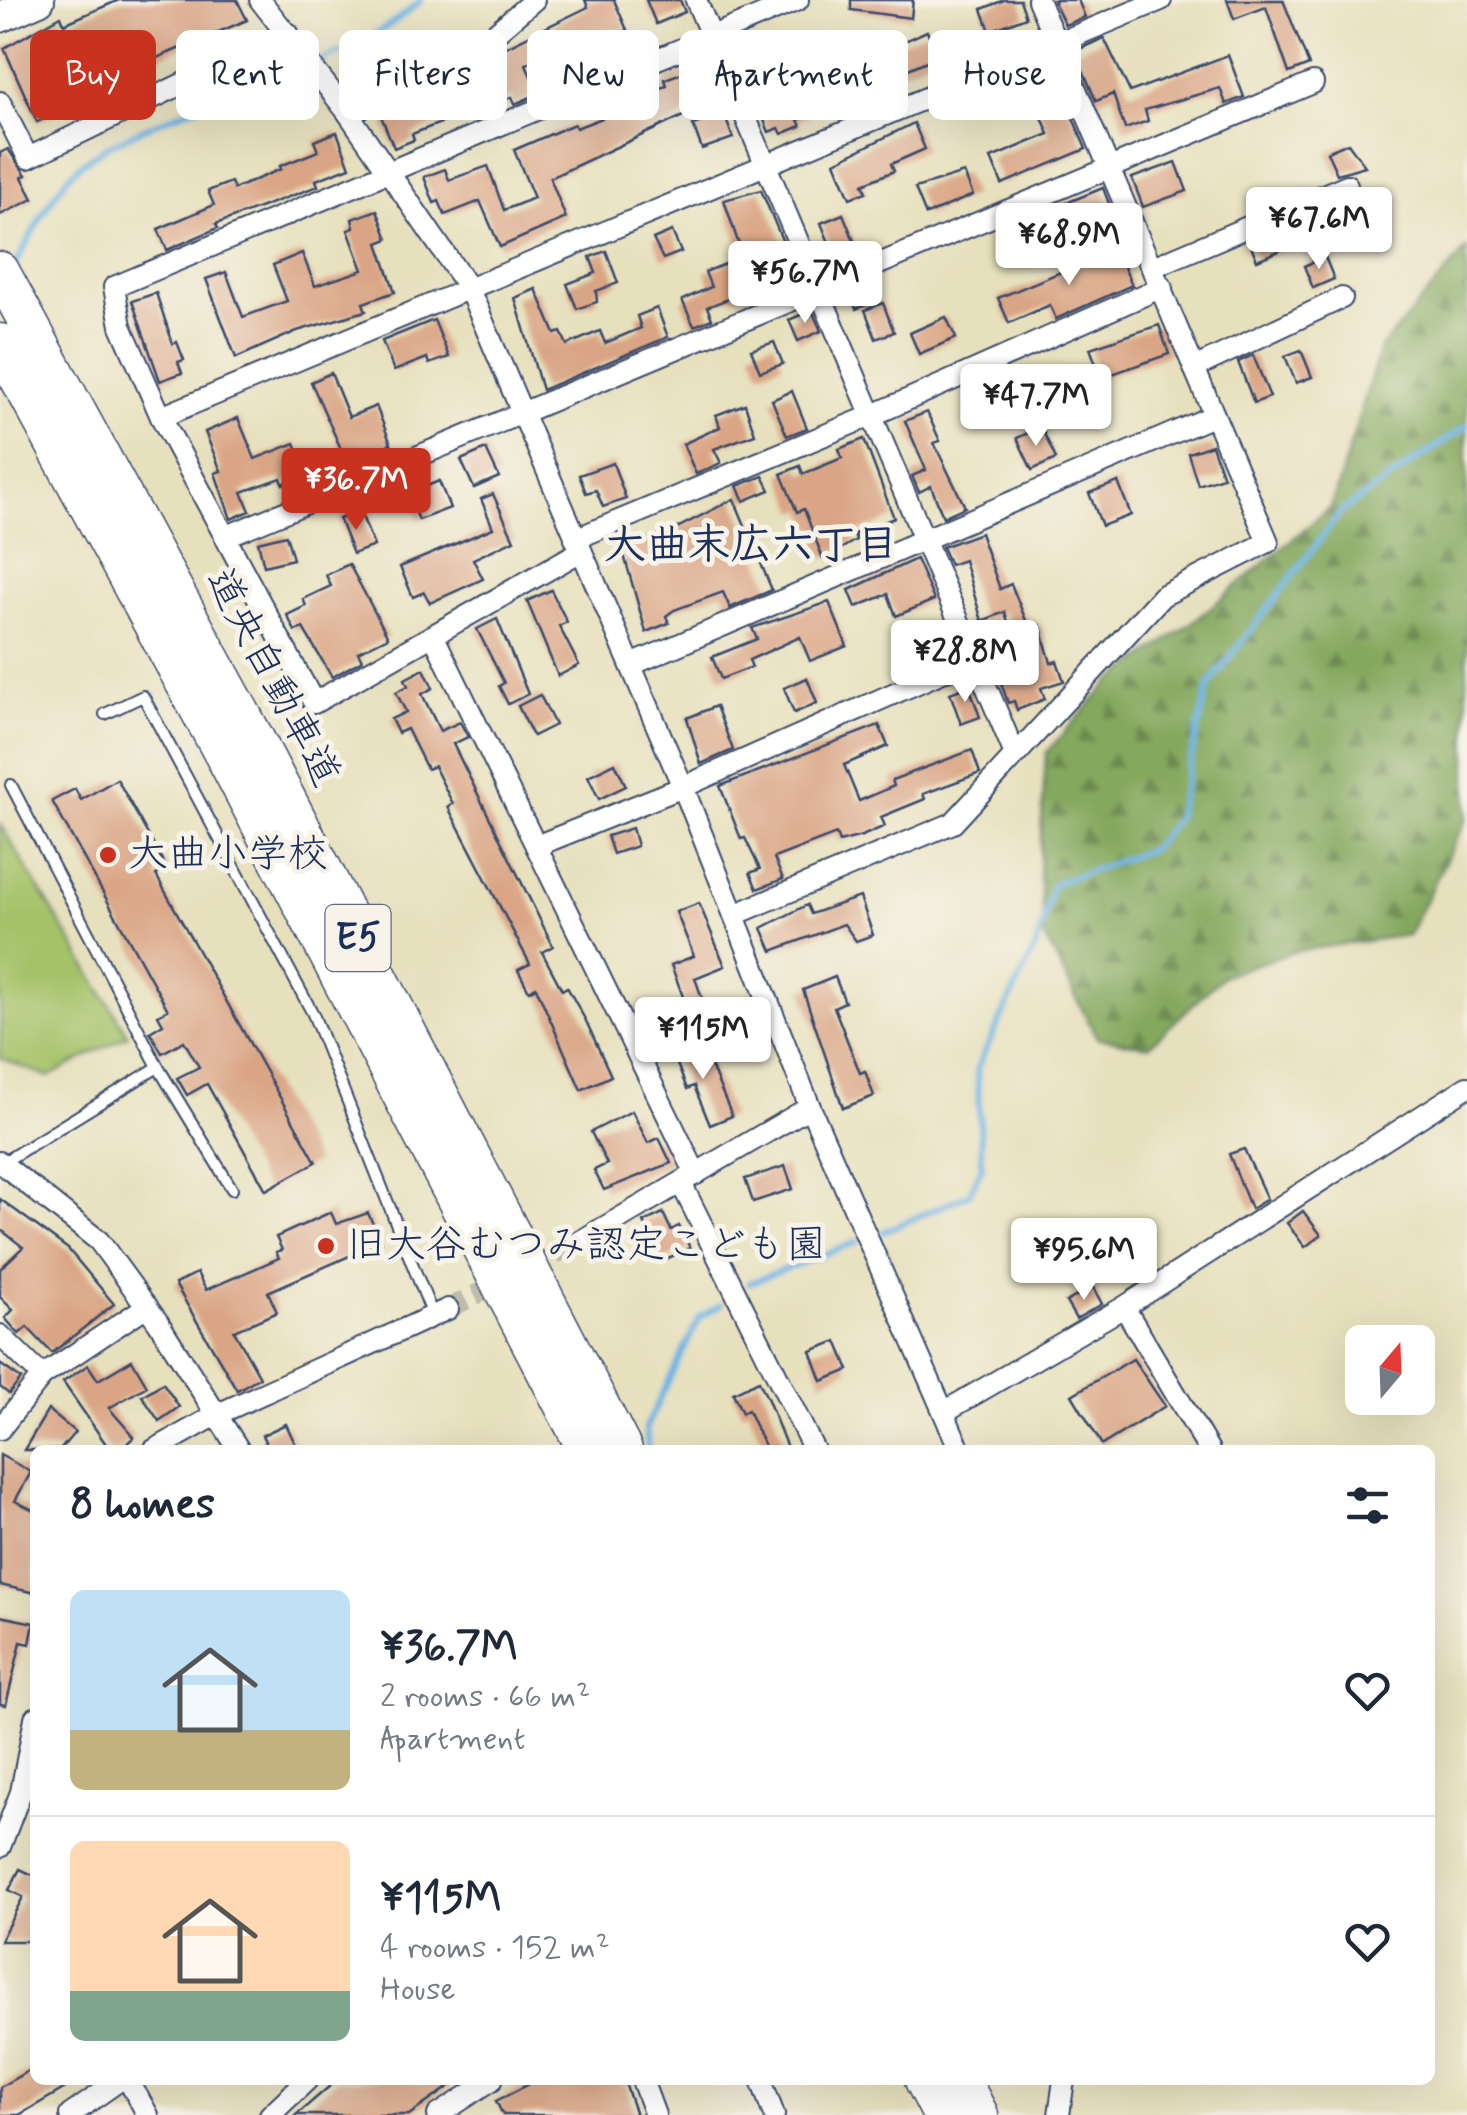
<!DOCTYPE html>
<meta charset="utf-8">
<style>
:root{--surface:#fff;--page:#f6f6f7;--text:#1f2937;--muted:#747a83;--line:#e0e1e3;--accent:#c8321e}
body{margin:0;font-family:Mynerve,"Klee One",sans-serif;background:var(--page);color:var(--text);height:100vh;display:flex;flex-direction:column;font-size:38px;white-space:nowrap}
*{box-sizing:border-box;margin:0}
p{font-size:32px;color:var(--muted)}
.icon{flex:none;width:55px;height:55px;fill:none;stroke:currentColor;stroke-width:2;stroke-linecap:round;stroke-linejoin:round}
.map{position:relative;flex:1;overflow:hidden}
.details{position:absolute;left:30px;top:1445px;width:1405px;height:640px;display:flex;flex-direction:column;background:var(--surface);border-radius:15px;box-shadow:0 10px 40px #0002}
.details>*{flex:none}
.guide{position:absolute;left:30px;top:30px;width:1408px;height:90px;display:flex;gap:20px}
.needle{width:65px;rotate:19deg}
.tools{position:absolute;left:1345px;top:1325px;display:grid;gap:20px}
.tools a{display:grid;place-items:center;width:90px;height:90px;border-radius:15px;background:var(--surface);box-shadow:0 10px 40px #0002;font-size:50px}
.price{position:absolute;translate:-50% -85px;padding:0 22px;border-radius:10px;background:#fff;color:#222;font-size:32px;line-height:65px;filter:drop-shadow(0 2px 5px #0008)}
.price::after{content:'';position:absolute;left:50%;top:60px;width:30px;height:22px;margin-left:-15px;background:inherit;clip-path:polygon(0 0,100% 0,50% 100%)}
.price.current{background:var(--accent);color:#fff}
ul{padding:0;list-style:none}
li{display:flex;align-items:center;gap:30px;height:250px;padding:0 40px}
li+li{border-top:2px solid var(--line)}
li span{display:grid;place-items:center;flex:none;width:280px;height:200px;border-radius:15px;color:#555}
li>.icon{margin-inline-start:auto}
span .icon{width:120px;height:120px;fill:#fffc;stroke-width:1}
li b{font-size:42px}
h2{display:flex;justify-content:space-between;align-items:center;height:120px;padding:0 40px;font-size:42px}
.chip{padding:0 35px;border-radius:15px;background:var(--surface);box-shadow:0 10px 40px #0002;font-size:35px;line-height:90px}
.chip.current{background:var(--accent);color:#fff}
.map>svg:first-child{display:block}
</style>
<div class="map">
<svg width="1467" height="2115" viewBox="0 0 1467 2115">
<defs>
<pattern id="forest-firs" width="22" height="20" patternUnits="userSpaceOnUse" patternTransform="scale(2.5)"><rect width="22" height="20" fill="#84a85d"/><path d="M5 1l3.5 6h-7zM16 11l3.5 6h-7z" fill="#6b8950"/></pattern>
</defs>
<rect width="100%" height="100%" fill="#f7f3e8"/>
<filter id="ink" filterUnits="userSpaceOnUse"><feTurbulence type="fractalNoise" baseFrequency=".01" numOctaves="2"/><feDisplacementMap in="SourceGraphic" scale="20" xChannelSelector="R" yChannelSelector="G"/><feConvolveMatrix kernelMatrix="1 2 1 2 8 2 1 2 1" color-interpolation-filters="sRGB"/></filter>
<filter id="wash" filterUnits="userSpaceOnUse"><feTurbulence type="fractalNoise" baseFrequency=".0048" numOctaves="4" result="noise"/><feDisplacementMap in="SourceGraphic" scale="40" xChannelSelector="R" yChannelSelector="G"/><feGaussianBlur stdDeviation="2.25" result="paint"/><feColorMatrix in="noise" values="0 0 0 0 0 0 0 0 0 0 0 0 0 0 0 0 0 1.4 0 .05"/><feComposite in="paint" operator="in"/></filter>
<g filter="url(#wash)">
<rect width="100%" height="100%" fill="#e7e0bd"/>
<polygon fill="url(#forest-firs)" stroke="#506c5e" stroke-width="2.5" points="1467,248 1467,818 1408,935 1296,951 1224,975 1149,1046 1097,1038 1044,936 1039,866 1046,753 1109,683 1198,618 1331,507 1380,349"/>
<polygon fill="#a5c269" stroke="#607864" stroke-width="2.5" points="0,824 128,1035 48,1077 0,1058"/>
<g fill="none" stroke-linecap="round" stroke-linejoin="round">
<g stroke="#6cb3e3" stroke-width="6">
<path d="M13 269C30 239 46 203 68 177 91 151 122 139 152 125 236 86 354 64 421 0"/>
<polyline points="883,1232 969,1194 982,1167 977,1068 1037,944 1053,884 1152,849 1176,819 1209,685 1342,511 1467,426"/>
<polyline points="749,1283 857,1242"/>
<polyline points="648,1450 646,1427 700,1317 721,1305"/>
</g>
</g>
<g id="blocks">
<g fill="#daa585">
<polygon points="119,0 237,0 247,20 83,89 54,104 58,113 37,122 4,48 61,16 64,24"/>
<polygon points="585,0 614,0 637,53 616,62 599,32 526,64 538,94 515,104 512,97 469,112 412,134 414,140 394,148 381,116 506,71 498,51 588,7"/>
<polygon points="646,0 680,0 685,12 656,24"/>
<polygon points="851,0 913,0 911,18 851,10"/>
<polygon points="1004,0 1020,0 1026,17 990,31 982,9"/>
<polygon points="1053,0 1078,0 1085,17 1065,25"/>
<polygon points="1227,0 1283,0 1309,65 1289,73 1266,7 1234,19"/>
<polygon points="927,31 938,56 897,74 904,92 866,108 857,85 867,86 861,69 895,56 891,47"/>
<polygon points="1104,38 1130,92 1228,55 1244,97 1226,104 1220,88 1145,110 1148,121 1125,129 1113,94 1096,101 1075,51"/>
<polygon points="684,72 698,109 550,178 566,218 500,247 480,201 445,215 439,201 434,203 424,177 445,169 449,180 488,166 504,210 534,198 514,150 574,124 576,128 618,112 614,103 667,86 665,79"/>
<polygon points="1055,75 1086,149 1002,184 991,158 1049,134 1029,86"/>
<polygon points="815,81 842,84 840,108 804,105 808,116 798,120 801,126 782,134 779,128 769,132 758,106"/>
<polygon points="724,114 733,138 702,149 693,125"/>
<polygon points="914,123 925,149 891,164 894,171 863,184 866,192 850,198 835,162"/>
<polygon points="337,132 350,167 316,180 318,186 216,224 218,228 167,250 158,229 214,205 208,191 231,182 234,189 281,169 280,166 318,151 314,141"/>
<polygon points="1348,143 1365,166 1337,174 1327,152"/>
<polygon points="8,149 26,175 22,177 33,199 0,215 0,153"/>
<polygon points="1176,162 1187,191 1143,207 1132,178"/>
<polygon points="964,173 973,195 926,215 915,188"/>
<polygon points="1103,188 1115,219 1045,245 1034,216"/>
<polygon points="761,190 796,273 707,307 712,319 694,326 682,300 711,287 705,272 743,257 724,200"/>
<polygon points="377,210 388,239 378,243 395,292 363,303 366,311 297,331 236,358 206,279 226,272 243,317 287,301 273,265 302,253 315,286 363,270 348,230 354,228 352,219"/>
<polygon points="843,214 857,248 835,257 821,223"/>
<polygon points="672,231 681,252 663,259 653,239"/>
<polygon points="1271,232 1279,251 1257,260 1249,241"/>
<polygon points="1116,249 1132,285 1056,319 1050,305 1009,323 998,298"/>
<polygon points="606,251 618,283 596,291 597,302 577,309 567,284 596,273 590,257"/>
<polygon points="1325,257 1334,279 1313,288 1304,266"/>
<polygon points="867,284 874,302 856,309 849,292"/>
<polygon points="536,289 555,334 561,332 567,345 600,331 605,343 641,328 637,316 657,308 668,337 542,390 515,298"/>
<polygon points="156,293 173,344 177,342 184,360 178,362 182,373 160,381 132,301"/>
<polygon points="883,303 894,332 876,339 865,310"/>
<polygon points="812,310 821,331 798,341 789,320"/>
<polygon points="946,317 956,338 919,354 910,333"/>
<polygon points="434,320 449,357 429,364 427,358 394,371 382,341"/>
<polygon points="1159,325 1169,354 1101,378 1090,348"/>
<polygon points="774,342 783,364 760,372 751,350"/>
<polygon points="1301,350 1312,377 1296,383 1285,356"/>
<polygon points="1253,355 1270,397 1254,403 1238,362"/>
<polygon points="331,373 349,417 376,406 391,444 345,458 311,382"/>
<polygon points="792,391 807,428 787,436 772,400"/>
<polygon points="745,404 755,434 714,449 721,463 696,474 683,444 720,427 716,415"/>
<polygon points="927,412 940,441 934,443 965,507 943,517 931,486 919,492 912,476 926,470 905,421"/>
<polygon points="238,418 255,459 295,443 308,474 283,484 281,478 242,492 250,511 231,519 215,473 221,471 205,432"/>
<polygon points="1041,427 1056,459 1032,470 1017,438"/>
<polygon points="864,439 894,518 854,534 856,540 823,559 804,509 797,512 781,474 800,466 803,474 842,458 839,449"/>
<polygon points="1212,445 1223,477 1198,485 1188,453"/>
<polygon points="486,449 499,477 474,488 461,460"/>
<polygon points="613,463 626,499 603,507 596,490 586,493 579,475"/>
<polygon points="763,476 770,490 744,501 737,486"/>
<polygon points="439,481 450,508 419,520 408,494"/>
<polygon points="1118,482 1131,515 1102,526 1089,493"/>
<polygon points="493,494 514,540 473,559 483,579 430,603 424,592 413,597 400,567 493,528 481,499"/>
<polygon points="734,499 772,590 730,608 723,592 674,610 666,616 669,623 646,632 622,548 669,532"/>
<polygon points="360,511 374,546 353,554 339,519"/>
<polygon points="980,533 1000,589 1011,584 1029,628 1040,625 1051,663 1057,661 1064,681 1041,688 1045,699 1017,710 1014,701 1008,703 1001,683 1023,675 1005,612 982,621 964,560 950,565 942,547"/>
<polygon points="286,535 293,559 264,566 258,542"/>
<polygon points="916,559 934,600 896,616 888,594 856,607 849,590"/>
<polygon points="349,564 388,637 358,652 362,660 332,677 303,628 295,631 287,615 306,606 303,599 331,586 326,575"/>
<polygon points="551,590 567,622 559,626 579,665 558,676 527,601"/>
<polygon points="829,602 847,646 810,661 800,637 749,660 752,667 721,679 712,657 757,639 752,628"/>
<polygon points="497,619 528,694 508,704 499,686 504,683 477,629"/>
<polygon points="424,669 433,688 422,694 440,731 460,722 468,737 453,744 553,946 542,952 562,990 567,987 586,1021 611,1076 581,1090 536,987 529,991 518,970 530,964 448,807 453,804 434,766 427,769 407,729 398,733 391,719 406,712 396,692 408,686 405,679"/>
<polygon points="807,678 817,703 794,713 784,688"/>
<polygon points="969,686 980,717 961,724 950,693"/>
<polygon points="540,695 555,725 533,736 518,706"/>
<polygon points="716,706 733,750 701,764 687,718"/>
<polygon points="879,725 888,746 844,765 859,801 894,786 892,780 972,750 980,773 923,794 925,799 881,817 885,826 862,836 839,842 836,834 774,858 783,879 757,889 750,873 760,869 745,838 741,839 720,786"/>
<polygon points="615,763 626,786 599,799 588,776"/>
<polygon points="117,779 167,869 156,875 316,1162 266,1190 207,1084 187,1095 177,1078 199,1067 184,1041 162,1053 150,1032 163,1024 158,1015 168,1010 52,801 75,789 81,800"/>
<polygon points="632,828 637,846 613,854 607,836"/>
<polygon points="860,897 873,935 856,941 844,924 772,951 762,928 807,905 811,914"/>
<polygon points="699,903 725,966 695,978 714,1033 692,1041 680,1010 687,1007 671,965 694,956 676,912"/>
<polygon points="835,977 845,1002 834,1007 860,1073 865,1071 874,1096 843,1108 803,990"/>
<polygon points="701,1042 732,1116 710,1125 694,1086 687,1089 673,1054"/>
<polygon points="632,1111 648,1143 659,1138 671,1163 604,1190 594,1170 607,1164 591,1132"/>
<polygon points="1244,1149 1267,1199 1251,1209 1229,1154"/>
<polygon points="785,1166 793,1189 753,1202 745,1179"/>
<polygon points="0,1199 68,1249 114,1304 52,1353 27,1327 19,1334 5,1318 13,1310 0,1297 0,1269 23,1247 0,1229"/>
<polygon points="1303,1211 1321,1235 1305,1247 1287,1223"/>
<polygon points="331,1212 336,1224 368,1213 381,1242 268,1292 277,1312 234,1331 260,1377 237,1390 175,1284 197,1273 206,1290 279,1258 276,1252 282,1250 276,1237"/>
<polygon points="663,1213 671,1230 679,1226 690,1248 662,1261 644,1222"/>
<polygon points="1093,1287 1102,1304 1076,1319 1066,1302"/>
<polygon points="837,1341 849,1370 822,1381 811,1351"/>
<polygon points="1133,1359 1165,1406 1102,1445 1072,1395"/>
<polygon points="132,1360 147,1386 109,1408 134,1437 120,1450 110,1450 63,1382 88,1365 98,1380"/>
<polygon points="0,1364 21,1379 9,1394 0,1387"/>
<polygon points="759,1381 768,1400 788,1450 766,1450 748,1410 742,1413 733,1393"/>
<polygon points="163,1383 179,1407 159,1421 142,1396"/>
<polygon points="48,1410 75,1432 60,1450 24,1450"/>
<polygon points="286,1424 298,1450 269,1450 262,1435"/>
<polygon points="0,1455 31,1472 15,1501 35,1511 35,1593 0,1585"/>
<polygon points="0,1616 34,1623 30,1644 21,1642 6,1705 0,1704"/>
<polygon points="20,1869 35,1876 35,1941 0,1941 23,1897 9,1890"/>
<polygon points="35,2067 35,2080 79,2080 19,2115 0,2115 0,2087"/>
<polygon points="337,2080 459,2080 409,2115 296,2115"/>
<polygon points="537,2080 624,2080 636,2115 503,2115 496,2101"/>
</g>
</g>
</g>
<g filter="url(#ink)">
<use href="#blocks" fill-opacity="0" stroke="#3a4a6c" stroke-width="2.5"/>
<g fill="none" stroke-linecap="round" stroke-linejoin="round">
<polyline stroke="#bebdaa" stroke-width="20" stroke-dasharray="20 10" stroke-linecap="butt" points="448,1309 579,1242"/>
<defs>
<g id="lane">
<polyline points="105,714 143,696 313,1014 433,1316"/>
<polyline points="158,1067 232,1189"/>
<polyline points="2,1163 158,1067 11,785"/>
</g>
<g id="street">
<polyline points="260,0 348,113 469,289 683,787 810,1107 960,1450"/>
<polyline points="696,0 1014,752"/>
<polyline points="0,102 28,158 288,33"/>
<polyline points="348,113 431,79 465,59 534,0"/>
<polyline points="1153,267 1347,185"/>
<polyline points="1194,368 1342,298"/>
<polyline points="161,417 1161,0"/>
<polyline points="227,536 1313,83"/>
<polyline points="575,539 873,415 1162,287"/>
<polyline points="581,551 314,703 161,417 121,326 114,287 798,0"/>
<polyline points="434,637 696,1174"/>
<polyline points="631,665 1213,416"/>
<polyline points="536,846 683,787 976,657"/>
<polyline points="734,915 953,823 1162,596 1268,542 1038,0"/>
<polyline points="0,1162 99,1241 158,1322 239,1450"/>
<polyline points="681,1183 814,1450"/>
<polyline points="579,1242 810,1107"/>
<polyline points="1124,1307 1209,1450"/>
<polyline points="0,1335 42,1376"/>
<polyline points="944,1412 1124,1307 1467,1087"/>
<polyline points="0,1429 42,1376 147,1306"/>
<polyline points="154,1450 218,1414 448,1309"/>
<polyline points="0,1847 21,1792 35,1718"/>
<polyline points="128,2080 148,2115"/>
<polyline points="642,2080 655,2115"/>
<polyline points="761,2080 774,2115"/>
<polyline points="70,2115 120,2080"/>
<polyline points="270,2115 307,2080"/>
<polyline points="438,2115 492,2080"/>
<polyline points="1059,2115 1064,2080"/>
</g>
<polyline id="secondary" points="0,17 39,0"/>
<g id="highway">
<polyline points="0,271 261,750 623,1450"/>
<polyline points="0,343 231,768 587,1450"/>
<polyline points="924,2080 942,2115"/>
<polyline points="961,2080 979,2115"/>
</g>
</defs>
<use href="#lane" stroke="#3a4a6c" stroke-width="14"/>
<use href="#street" stroke="#3a4a6c" stroke-width="24"/>
<use href="#secondary" stroke="#3a4a6c" stroke-width="34"/>
<use href="#highway" stroke="#3a4a6c" stroke-width="41"/>
<use href="#lane" stroke="#fff" stroke-width="10"/>
<use href="#street" stroke="#fff" stroke-width="20"/>
<use href="#secondary" stroke="#fff" stroke-width="30"/>
<use href="#highway" stroke="#fff" stroke-width="38"/>
</g>
</g>
<g fill="#c8321e" stroke="#f7f3e8" stroke-width="4">
<circle cx="108" cy="855" r="10"/>
<circle cx="326" cy="1246" r="10"/>
</g>
<g text-anchor="middle" dominant-baseline="central" stroke-width="10" stroke-linejoin="round" paint-order="stroke">
<rect fill="#f7f3e8" stroke="#5d6a87" stroke-width="2.5" x="325.5" y="905" width="65" height="66" rx="8"/>
<g font-size="38" font-weight="bold" fill="#1b2f5e">
<text x="358" y="938">E5</text>
</g>
<g font-size="40" fill="#1b2f5e" stroke="#f7f3e8">
<text transform="translate(272 678) rotate(62)">道央自動車道</text>
</g>
<g font-size="40" fill="#1b2f5e" stroke="#f7f3e8" text-anchor="start">
<text x="128" y="855">大曲小学校</text>
<text x="346" y="1246">旧大谷むつみ認定こども園</text>
</g>
<g font-size="42" font-weight="bold" fill="#1b2f5e" stroke="#f7f3e8">
<text x="751" y="546">大曲末広六丁目</text>
</g>
</g>
</svg>
<div class="tools">
<a><svg class="needle" viewBox="-14 -14 28 28"><path d="M0-13l5 13h-10z" fill="#e53935"/><path d="M0 13l5-13h-10z" fill="#747a83"/></svg></a>
</div>
<b class="price" style="left:1319px;top:272px">¥67.6M</b>
<b class="price" style="left:1069px;top:288px">¥68.9M</b>
<b class="price" style="left:805px;top:326px">¥56.7M</b>
<b class="price" style="left:1036px;top:449px">¥47.7M</b>
<b class="price current" style="left:356px;top:533px">¥36.7M</b>
<b class="price" style="left:965px;top:705px">¥28.8M</b>
<b class="price" style="left:703px;top:1082px">¥115M</b>
<b class="price" style="left:1084px;top:1303px">¥95.6M</b>
<div class="guide">
<a class="chip current">Buy</a>
<a class="chip">Rent</a>
<a class="chip">Filters</a>
<a class="chip">New</a>
<a class="chip">Apartment</a>
<a class="chip">House</a>
</div>
<section class="details">
<h2>8 homes<svg class="icon" aria-label="filters" viewBox="0 0 24 24"><path d="M4 7h16M4 17h16"/><circle cx="9" cy="7" r="2"/><circle cx="15" cy="17" r="2"/></svg></h2>
<ul>
<li><span style="background:linear-gradient(#bfe0f5 70%,#c2b280 0)"><svg class="icon" aria-label="home" viewBox="0 0 24 24"><path d="M3 11l9-7 9 7M6 9v11h12V9"/></svg></span><div><b>¥36.7M</b><p>2 rooms · 66 m²</p><p>Apartment</p></div><svg class="icon" aria-label="heart" viewBox="0 0 24 24"><path d="M12 20l-8-8c-3-5 5-10 8-4 3-6 11-1 8 4z"/></svg></li>
<li><span style="background:linear-gradient(#ffd9b3 75%,#7fa58c 0)"><svg class="icon" aria-label="home" viewBox="0 0 24 24"><path d="M3 11l9-7 9 7M6 9v11h12V9"/></svg></span><div><b>¥115M</b><p>4 rooms · 152 m²</p><p>House</p></div><svg class="icon" aria-label="heart" viewBox="0 0 24 24"><path d="M12 20l-8-8c-3-5 5-10 8-4 3-6 11-1 8 4z"/></svg></li>
</ul>
</section>
</div>
